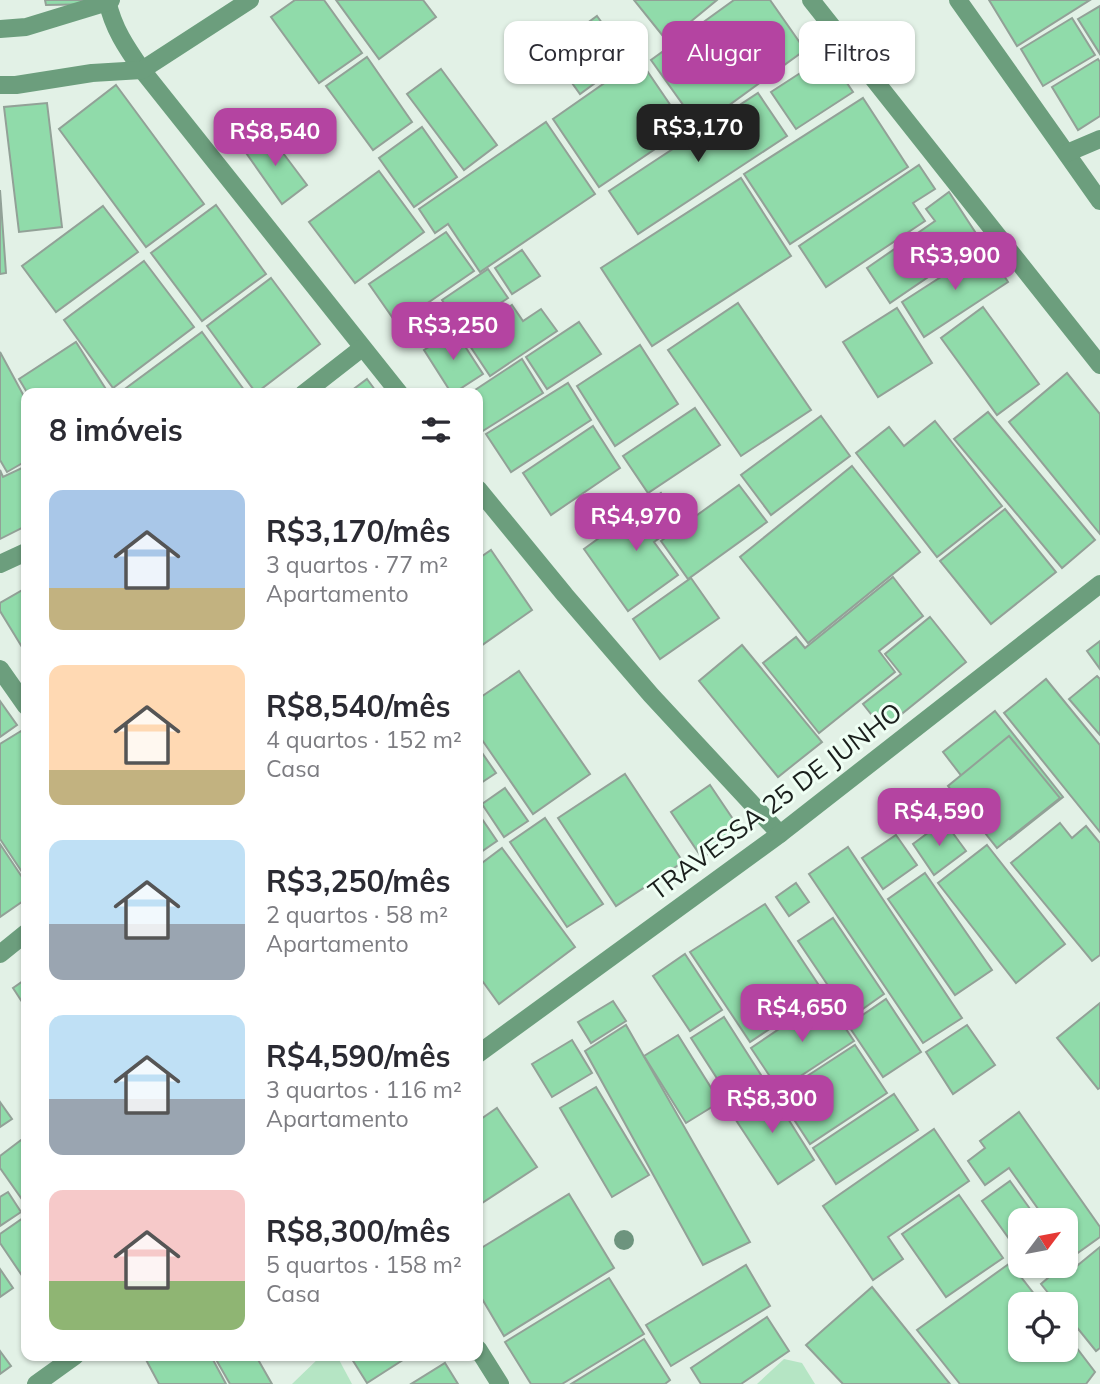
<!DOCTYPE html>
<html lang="pt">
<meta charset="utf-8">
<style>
:root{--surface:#fff;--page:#f2f2f3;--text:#2b2b33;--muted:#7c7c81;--accent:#b444a1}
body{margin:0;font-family:Mulish,sans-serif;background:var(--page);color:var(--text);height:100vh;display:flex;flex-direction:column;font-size:26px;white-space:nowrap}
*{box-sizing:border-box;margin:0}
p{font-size:23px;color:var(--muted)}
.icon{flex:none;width:38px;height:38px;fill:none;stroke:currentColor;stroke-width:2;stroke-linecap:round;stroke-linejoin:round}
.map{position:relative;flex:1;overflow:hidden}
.sheet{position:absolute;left:21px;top:388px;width:462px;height:973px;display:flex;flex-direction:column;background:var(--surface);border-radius:14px;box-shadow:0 2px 5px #0004}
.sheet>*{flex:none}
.hud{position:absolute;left:504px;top:21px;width:490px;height:63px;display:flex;gap:14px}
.needle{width:46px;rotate:58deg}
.buttons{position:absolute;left:1008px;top:1208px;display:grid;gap:14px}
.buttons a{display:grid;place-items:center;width:70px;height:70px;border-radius:14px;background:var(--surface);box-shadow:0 2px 5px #0004;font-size:35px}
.price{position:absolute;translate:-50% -60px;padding:0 16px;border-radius:14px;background:var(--accent);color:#fff;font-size:23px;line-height:46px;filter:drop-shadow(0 2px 4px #0008)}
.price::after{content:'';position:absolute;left:50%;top:42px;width:21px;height:16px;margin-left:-10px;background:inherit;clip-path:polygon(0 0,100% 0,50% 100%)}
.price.active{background:#222;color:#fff}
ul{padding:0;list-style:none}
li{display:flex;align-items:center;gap:21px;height:175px;padding:0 28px}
li span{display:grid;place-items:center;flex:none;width:196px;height:140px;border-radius:14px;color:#555}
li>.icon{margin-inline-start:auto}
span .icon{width:84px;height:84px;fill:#fffc;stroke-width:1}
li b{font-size:30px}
h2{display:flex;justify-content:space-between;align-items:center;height:84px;padding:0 28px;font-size:30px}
.pill{padding:0 24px;border-radius:14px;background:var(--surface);box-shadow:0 2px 5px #0004;font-size:24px;line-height:63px}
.pill.active{background:var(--accent);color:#fff}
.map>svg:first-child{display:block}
</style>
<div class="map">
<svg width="1100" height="1384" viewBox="0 0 1100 1384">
<rect width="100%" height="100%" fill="#e2f1e6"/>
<g fill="#b5e5c4">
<polygon points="321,1356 337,1356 352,1384 292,1384"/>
<polygon points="784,1359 802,1363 815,1384 757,1384"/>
</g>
<g fill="#90dbaa" stroke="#92a197" stroke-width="2">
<polygon points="45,0 99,0 99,4 46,5"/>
<polygon points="295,0 324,0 362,53 319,83 271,17"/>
<polygon points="336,0 423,0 436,17 379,59"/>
<polygon points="634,0 717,0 667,41"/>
<polygon points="734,0 770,0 805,50 699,127 651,60"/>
<polygon points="989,0 1090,0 1017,46"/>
<polygon points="1100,6 1100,54 1078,19"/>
<polygon points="597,16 628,59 580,94 549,51"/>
<polygon points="1072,18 1095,55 1043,86 1021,49"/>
<polygon points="828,55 853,92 796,129 771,92"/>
<polygon points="367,57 412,122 373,150 326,86"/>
<polygon points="639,59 686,128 599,187 553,119"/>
<polygon points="1098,59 1100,62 1100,116 1078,130 1052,87"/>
<polygon points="441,69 497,145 464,170 407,94"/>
<polygon points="116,85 204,204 146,247 59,129"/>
<polygon points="758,93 787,136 638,234 609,191"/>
<polygon points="863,98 908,167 790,244 744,174"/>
<polygon points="47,103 62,227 19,232 4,107"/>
<polygon points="546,122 595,194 480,272 448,224 435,233 419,209"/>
<polygon points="422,127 457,177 414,207 379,158"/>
<polygon points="268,133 307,185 282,204 244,150"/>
<polygon points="919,165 935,189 913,203 925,221 826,287 799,246"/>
<polygon points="379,171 424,232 355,283 309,222"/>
<polygon points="741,178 791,256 652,346 601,268"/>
<polygon points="0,190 6,273 0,274"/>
<polygon points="949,192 981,241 890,303 867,268 935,221 926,209"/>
<polygon points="216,205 266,274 202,321 151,253"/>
<polygon points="103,206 138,252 56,312 22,266"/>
<polygon points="446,232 474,271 397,324 369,284"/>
<polygon points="986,248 1008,282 924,337 902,302"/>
<polygon points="522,250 540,276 512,294 495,268"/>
<polygon points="144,261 194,327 113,388 64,320"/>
<polygon points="488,269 508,298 461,329 442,300"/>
<polygon points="271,278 320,344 256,393 207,326"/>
<polygon points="738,303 811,410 741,456 668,350"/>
<polygon points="512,305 523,321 541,309 557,331 490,376 464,337"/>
<polygon points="983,307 1039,384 997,415 941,338"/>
<polygon points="897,308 932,363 878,397 843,342"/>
<polygon points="579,322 601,354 547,389 526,357"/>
<polygon points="455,331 483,374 452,394 424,350"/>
<polygon points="202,332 247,394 118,394"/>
<polygon points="76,342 109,394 28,394 19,379"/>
<polygon points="640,345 678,404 615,446 577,386"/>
<polygon points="0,352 26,400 26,461 7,472 0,460"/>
<polygon points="522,359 543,393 478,434 478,394 469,394"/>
<polygon points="1067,373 1100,414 1100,534 1009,422"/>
<polygon points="367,379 378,394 347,394"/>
<polygon points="568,383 591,420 511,472 486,434"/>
<polygon points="695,408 720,445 648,493 623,456"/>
<polygon points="988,412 1095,540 1062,568 954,439"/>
<polygon points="821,416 850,456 771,515 741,475"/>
<polygon points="935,421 1002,506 937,557 856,453 889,427 904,446"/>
<polygon points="593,426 620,468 551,515 523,473"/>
<polygon points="26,466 26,526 0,539 0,470 3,477"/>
<polygon points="852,466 920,552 808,643 740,557"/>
<polygon points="739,485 767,522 688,579 661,541"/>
<polygon points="661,493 682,522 654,542 678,575 628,611 584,549"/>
<polygon points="1005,509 1056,572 991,624 940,561"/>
<polygon points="491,550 532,610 478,648 478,559"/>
<polygon points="893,577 923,616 879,651 895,672 819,733 763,663 796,637 805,648"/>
<polygon points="691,578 719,618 660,659 633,619"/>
<polygon points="26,588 26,651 25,652 0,611 0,603"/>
<polygon points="930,617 966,662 883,729 863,704 901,674 885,654"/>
<polygon points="1100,641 1100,669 1087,651"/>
<polygon points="742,645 822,742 778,777 699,681"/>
<polygon points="519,671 590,774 533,814 478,734 478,699"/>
<polygon points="1097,676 1100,679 1100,735 1069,699"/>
<polygon points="1046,679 1100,745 1100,832 1004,713"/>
<polygon points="0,701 17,725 0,737"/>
<polygon points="995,711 1063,797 1010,839 943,752"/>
<polygon points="21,731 26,739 26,878 0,839 0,744"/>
<polygon points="1009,736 1060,798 997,848 948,786"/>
<polygon points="478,747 496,773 478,785"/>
<polygon points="625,774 683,862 616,906 558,818"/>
<polygon points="710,785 741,831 702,858 671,812"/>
<polygon points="505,788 528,821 504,837 482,804"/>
<polygon points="478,813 497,841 478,854"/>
<polygon points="545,818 603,904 567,927 510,842"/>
<polygon points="944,821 966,851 934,875 913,844"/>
<polygon points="1060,823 1072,838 1086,826 1100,843 1100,955 1092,961 1011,863"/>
<polygon points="896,835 917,865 883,889 862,858"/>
<polygon points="0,844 26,883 26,899 0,917"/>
<polygon points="987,845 1065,944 1016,983 938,883"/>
<polygon points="848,847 962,1018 923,1043 809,874"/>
<polygon points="502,848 575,947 499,1004 478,975 478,866"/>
<polygon points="925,873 992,970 955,995 888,899"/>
<polygon points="796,883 809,902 789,916 776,897"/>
<polygon points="765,904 824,993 750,1042 690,952"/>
<polygon points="833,918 884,994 850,1018 798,941"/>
<polygon points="685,954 722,1010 690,1031 653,976"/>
<polygon points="26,979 26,1008 13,988"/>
<polygon points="825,998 854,1041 779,1090 751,1048"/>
<polygon points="886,999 921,1052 883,1077 848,1025"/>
<polygon points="613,1001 626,1021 591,1043 578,1022"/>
<polygon points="1100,1003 1100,1088 1098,1089 1057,1038"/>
<polygon points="724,1017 761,1075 729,1097 691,1038"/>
<polygon points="626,1025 750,1242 703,1265 585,1051"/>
<polygon points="967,1025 995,1065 953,1094 926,1052"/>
<polygon points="678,1035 720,1102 686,1123 644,1056"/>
<polygon points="572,1040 592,1073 552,1097 532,1064"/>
<polygon points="855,1045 887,1093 810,1144 778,1095"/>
<polygon points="596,1087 649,1175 612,1197 560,1108"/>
<polygon points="768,1087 814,1160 778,1184 730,1111"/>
<polygon points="894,1094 918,1130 836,1184 813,1148"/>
<polygon points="0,1102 12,1119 0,1127"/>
<polygon points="497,1108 537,1167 479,1205 478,1203 478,1121"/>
<polygon points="1019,1112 1100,1227 1100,1237 1072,1257 1066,1248 1066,1220 1046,1220 1009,1168 985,1185 968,1161 985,1148 980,1141"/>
<polygon points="934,1129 969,1181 888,1237 903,1259 873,1280 823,1206"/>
<polygon points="25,1137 26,1139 26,1205 0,1168 0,1156"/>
<polygon points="1010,1181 1038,1220 1020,1220 1020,1254 982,1201"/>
<polygon points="8,1192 21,1212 0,1226 0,1197"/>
<polygon points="569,1194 614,1268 504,1336 478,1292 478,1250"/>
<polygon points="959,1195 1003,1258 946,1297 902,1234"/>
<polygon points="26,1216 26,1280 25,1280 0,1243 0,1234"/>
<polygon points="1100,1247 1100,1348 1096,1351 1066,1314 1066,1304 1057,1304 1041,1284 1063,1265 1066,1265 1066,1263 1073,1258 1078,1265"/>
<polygon points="1010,1263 1042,1304 1020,1304 1020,1349 1066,1349 1066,1334 1095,1372 1086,1384 960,1384 917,1330"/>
<polygon points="746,1265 770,1306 671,1366 646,1325"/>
<polygon points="0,1269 13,1288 0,1297"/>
<polygon points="609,1278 644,1334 562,1384 531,1384 505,1342"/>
<polygon points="872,1287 950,1384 843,1384 806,1345"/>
<polygon points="767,1317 789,1351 741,1384 701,1384 691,1368"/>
<polygon points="644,1339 670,1380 665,1384 571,1384"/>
<polygon points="0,1351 11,1366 0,1374"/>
<polygon points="144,1356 211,1356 226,1384 159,1384"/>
<polygon points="214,1356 256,1356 272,1384 230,1384"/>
<polygon points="350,1356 409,1356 367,1383"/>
<polygon points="445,1363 458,1384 411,1384"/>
</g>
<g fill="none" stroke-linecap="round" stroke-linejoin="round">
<g stroke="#6c9e7d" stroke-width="18">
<path d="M107 0C113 28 126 47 142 70L400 394"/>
<polyline points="811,0 1100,365"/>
<polyline points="958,0 1100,201"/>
<polyline points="0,29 26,27 108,2 111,0"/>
<polyline points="0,85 16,85 92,73 142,70 250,0"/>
<polyline points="1067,153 1100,139"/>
<polyline points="303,394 362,348"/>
<polyline points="478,489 565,595 651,695 780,834"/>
<polyline points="0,564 26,552"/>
<polyline points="0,669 26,706"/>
<polyline points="0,954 26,933"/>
<polyline points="478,1054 780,834 1100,584"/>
<polyline points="478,1349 500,1384"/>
<polyline points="36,1384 75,1356"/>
</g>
</g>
<circle fill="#6d947e" cx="624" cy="1240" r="10"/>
<g text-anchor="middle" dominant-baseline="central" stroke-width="6" stroke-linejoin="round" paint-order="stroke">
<g font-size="26" fill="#1a1f1c" stroke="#effff4">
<text transform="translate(775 801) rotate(-37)">TRAVESSA 25 DE JUNHO</text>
</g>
</g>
</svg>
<div class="buttons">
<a><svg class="needle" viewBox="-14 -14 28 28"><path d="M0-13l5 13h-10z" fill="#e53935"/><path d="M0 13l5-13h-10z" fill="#7c7c81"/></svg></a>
<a><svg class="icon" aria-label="locate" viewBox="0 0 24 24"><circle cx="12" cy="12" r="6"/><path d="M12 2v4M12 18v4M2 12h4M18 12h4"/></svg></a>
</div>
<b class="price active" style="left:698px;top:164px">R$3,170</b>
<b class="price" style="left:275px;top:168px">R$8,540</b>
<b class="price" style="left:955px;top:292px">R$3,900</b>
<b class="price" style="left:453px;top:362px">R$3,250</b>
<b class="price" style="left:636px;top:553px">R$4,970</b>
<b class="price" style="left:939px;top:848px">R$4,590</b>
<b class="price" style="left:802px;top:1044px">R$4,650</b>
<b class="price" style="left:772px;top:1135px">R$8,300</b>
<div class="hud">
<a class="pill">Comprar</a>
<a class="pill active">Alugar</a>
<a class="pill">Filtros</a>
</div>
<section class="sheet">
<h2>8 imóveis<svg class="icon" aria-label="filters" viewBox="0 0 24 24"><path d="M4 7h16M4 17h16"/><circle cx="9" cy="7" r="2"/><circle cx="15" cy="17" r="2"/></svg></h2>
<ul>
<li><span style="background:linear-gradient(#a9c7e8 70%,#c2b280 0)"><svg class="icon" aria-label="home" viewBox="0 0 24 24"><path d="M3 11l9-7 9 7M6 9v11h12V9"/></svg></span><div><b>R$3,170/mês</b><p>3 quartos · 77 m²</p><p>Apartamento</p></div></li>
<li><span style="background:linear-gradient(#ffd9b3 75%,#c2b280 0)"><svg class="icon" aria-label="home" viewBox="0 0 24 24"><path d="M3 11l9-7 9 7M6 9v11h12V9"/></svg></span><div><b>R$8,540/mês</b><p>4 quartos · 152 m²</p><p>Casa</p></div></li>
<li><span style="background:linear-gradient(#bfe0f5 60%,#9aa5b1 0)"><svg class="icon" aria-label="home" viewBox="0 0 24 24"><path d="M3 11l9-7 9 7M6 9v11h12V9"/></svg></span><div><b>R$3,250/mês</b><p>2 quartos · 58 m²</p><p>Apartamento</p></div></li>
<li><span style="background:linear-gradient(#bfe0f5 60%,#9aa5b1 0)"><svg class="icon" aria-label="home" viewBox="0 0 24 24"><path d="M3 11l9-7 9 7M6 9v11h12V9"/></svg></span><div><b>R$4,590/mês</b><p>3 quartos · 116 m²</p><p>Apartamento</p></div></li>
<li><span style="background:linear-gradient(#f6c9c9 65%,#8fb573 0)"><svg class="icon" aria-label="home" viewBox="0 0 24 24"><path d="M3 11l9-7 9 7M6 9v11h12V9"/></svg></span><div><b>R$8,300/mês</b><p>5 quartos · 158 m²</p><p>Casa</p></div></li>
</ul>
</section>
</div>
